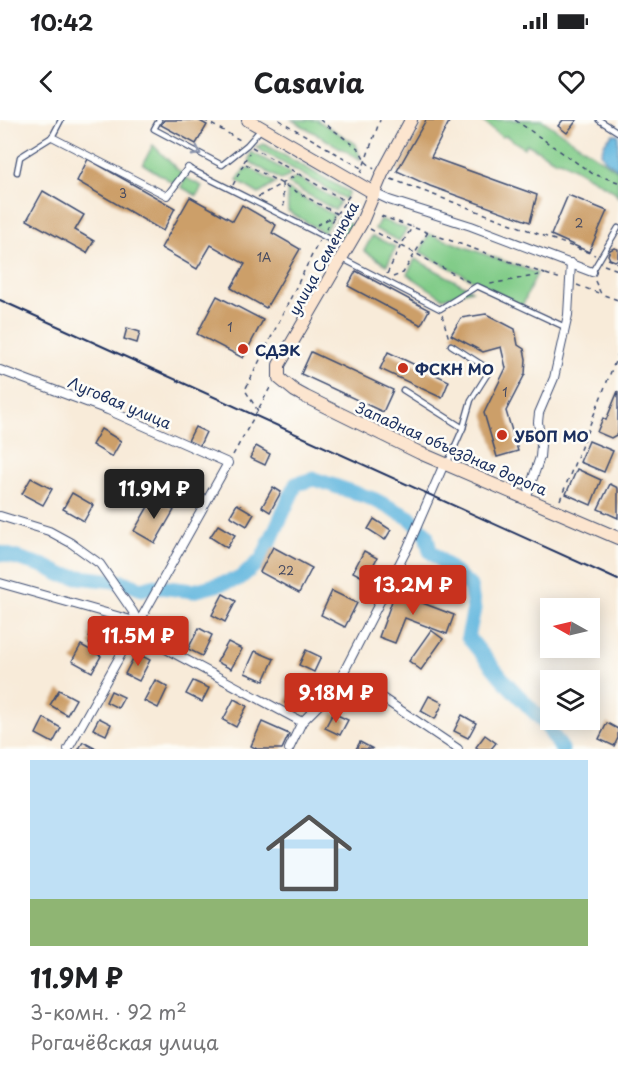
<!DOCTYPE html>
<html lang="ru">
<meta charset="utf-8">
<style>
:root{--surface:#fff;--page:#f2f2f2;--text:#202124;--muted:#757577;--accent:#c8321e}
body{margin:0;font-family:"Playpen Sans",sans-serif;background:var(--page);color:var(--text);height:100vh;display:flex;flex-direction:column;font-size:22px;white-space:nowrap}
*{box-sizing:border-box;margin:0}
p{font-size:20px;color:var(--muted)}
.icon{flex:none;width:33px;height:33px;fill:none;stroke:currentColor;stroke-width:2;stroke-linecap:round;stroke-linejoin:round}
.map{position:relative;height:629px;overflow:hidden}
.side{display:flex;flex-direction:column;background:var(--surface);flex:1}
.side>*{flex:none}
.needle{width:39px;rotate:278deg}
.controls{position:absolute;left:540px;top:478px;display:grid;gap:12px}
.controls a{display:grid;place-items:center;width:60px;height:60px;border-radius:0px;background:var(--surface);box-shadow:0 3px 15px #0003;font-size:30px}
.price{position:absolute;translate:-50% -51px;padding:0 14px;border-radius:6px;background:var(--accent);color:#fff;font-size:20px;line-height:39px;filter:drop-shadow(0 2px 3px #0008)}
.price::after{content:'';position:absolute;left:50%;top:36px;width:18px;height:14px;margin-left:-9px;background:inherit;clip-path:polygon(0 0,100% 0,50% 100%)}
.price.on{background:#222;color:#fff}
ul{padding:0;list-style:none}
li{display:grid;align-content:center;gap:12px;height:318px;padding:0 30px}
li span{display:grid;place-items:center;height:186px;border-radius:0px;color:#555}
li>.icon{margin-inline-start:auto}
span .icon{width:108px;height:108px;fill:#fffc;stroke-width:1}
li b{font-size:26px}
.status{display:flex;justify-content:space-between;align-items:center;height:42px;padding:0 30px;background:var(--surface);direction:ltr}
.status svg{height:16px;fill:currentColor}
header{display:flex;justify-content:space-between;align-items:center;height:78px;padding:0 30px;background:var(--surface);font-size:27px;font-weight:700}
.map>svg:first-child{display:block}
</style>
<div class="status"><b>10:42</b><svg viewBox="0 0 49 12"><path d="M0 12V9h3v3zM5 12V6h3v6zM10 12V3h3v9zM15 12V0h3v12zM26 1h20v11H26zM47 4h2v5h-2z"/></svg></div>
<header><svg class="icon" aria-label="back" viewBox="0 0 24 24"><path d="M15 5l-7 7 7 7"/></svg>Casavia<svg class="icon" aria-label="heart" viewBox="0 0 24 24"><path d="M12 20l-8-8c-3-5 5-10 8-4 3-6 11-1 8 4z"/></svg></header>
<div class="map">
<svg width="618" height="629" viewBox="0 0 618 629">
<rect width="100%" height="100%" fill="#fdfcf7"/>
<filter id="ink" filterUnits="userSpaceOnUse"><feTurbulence type="fractalNoise" baseFrequency=".0167" numOctaves="2"/><feDisplacementMap in="SourceGraphic" scale="12" xChannelSelector="R" yChannelSelector="G"/><feConvolveMatrix kernelMatrix="1 2 1 2 8 2 1 2 1" color-interpolation-filters="sRGB"/></filter>
<filter id="wash" filterUnits="userSpaceOnUse"><feTurbulence type="fractalNoise" baseFrequency=".008" numOctaves="4" result="noise"/><feDisplacementMap in="SourceGraphic" scale="24" xChannelSelector="R" yChannelSelector="G"/><feGaussianBlur stdDeviation="1.35" result="paint"/><feColorMatrix in="noise" values="0 0 0 0 0 0 0 0 0 0 0 0 0 0 0 0 0 1.4 0 .05"/><feComposite in="paint" operator="in"/></filter>
<g filter="url(#wash)">
<rect width="100%" height="100%" fill="#f8ebd9"/>
<g fill="#82cc89" stroke="#4e7e74" stroke-width="1.5">
<polygon points="292,0 317,0 356,24 361,40"/>
<polygon points="481,0 542,0 618,51 618,77 614,71 560,40 556,41 527,24 524,28 506,16 502,17"/>
<polygon points="264,24 349,72 345,79 255,27"/>
<polygon points="153,25 186,58 202,66 197,76 181,67 185,59 173,63 143,44"/>
<polygon points="251,32 289,52 290,56 281,60 250,42 249,40"/>
<polygon points="250,48 276,63 259,74 237,61 244,49 248,50"/>
<polygon points="297,57 340,82 335,90 287,63"/>
<polygon points="287,69 334,95 324,113 288,91"/>
<polygon points="339,97 355,107 349,117 342,119 330,112"/>
<polygon points="380,99 407,109 399,121 375,109"/>
<polygon points="429,114 537,153 522,186 420,132"/>
<polygon points="372,116 396,127 387,145 364,131"/>
<polygon points="415,139 472,170 443,178 407,154"/>
</g>
<polygon fill="#61b6de" stroke="#3e729e" stroke-width="1.5" points="613,14 618,14 618,49 605,40 601,33 605,22"/>
<g fill="none" stroke-linecap="round" stroke-linejoin="round">
<polyline stroke="#61b6de" stroke-width="15" points="0,433 44,446 62,455 123,462 142,469 152,466 193,471 239,459 262,439 296,364 314,359 373,379 410,398 426,414 430,431 470,466 474,489 468,517 506,563 544,602 562,629"/>
</g>
<g id="blocks">
<g fill="#cc9f69">
<polygon points="164,0 198,0 207,5 196,24 161,5"/>
<polygon points="426,0 450,0 431,37 537,75 530,102 430,66 397,51"/>
<polygon points="563,0 577,0 567,13 558,6"/>
<polygon points="88,39 175,88 163,111 77,61"/>
<polygon points="43,71 84,95 75,110 94,121 87,133 27,100"/>
<polygon points="568,75 607,91 589,132 551,115"/>
<polygon points="190,77 233,101 242,85 276,105 272,113 300,129 266,188 231,168 245,144 211,125 197,149 161,128"/>
<polygon points="614,128 618,129 618,139 615,141 610,139 608,135 610,130"/>
<polygon points="356,151 429,190 421,205 348,166"/>
<polygon points="217,176 263,200 243,238 197,214"/>
<polygon points="486,194 515,209 518,225 524,229 526,239 525,254 506,291 518,331 497,337 484,293 506,248 501,227 483,232 451,215 461,198"/>
<polygon points="127,208 140,212 137,223 124,219"/>
<polygon points="311,232 393,270 383,292 301,254"/>
<polygon points="388,232 449,261 442,278 380,249"/>
<polygon points="618,271 618,314 611,318 597,312 603,298 606,300"/>
<polygon points="195,307 206,312 199,327 188,321"/>
<polygon points="101,309 121,321 112,337 92,325"/>
<polygon points="589,321 613,331 604,352 580,342"/>
<polygon points="256,326 270,334 265,345 250,338"/>
<polygon points="577,349 601,360 591,385 566,374"/>
<polygon points="31,358 52,369 43,385 22,374"/>
<polygon points="610,364 618,368 618,398 598,389"/>
<polygon points="273,367 281,372 270,392 262,387"/>
<polygon points="72,373 93,385 84,401 63,389"/>
<polygon points="153,378 174,390 155,423 134,411"/>
<polygon points="237,384 254,394 247,406 230,396"/>
<polygon points="374,399 391,410 385,420 368,409"/>
<polygon points="218,405 235,415 227,428 210,417"/>
<polygon points="273,427 312,448 299,473 260,452"/>
<polygon points="364,431 377,438 366,459 353,452"/>
<polygon points="396,470 413,476 412,479 454,495 447,514 405,498 395,523 379,517"/>
<polygon points="332,471 357,483 345,507 321,495"/>
<polygon points="223,474 236,481 225,502 212,495"/>
<polygon points="95,505 102,508 100,512 104,514 106,509 116,514 109,526 107,525 103,532 89,524 92,518 89,517"/>
<polygon points="199,508 212,515 202,536 188,529"/>
<polygon points="431,510 443,519 421,550 409,541"/>
<polygon points="228,522 242,529 231,549 217,542"/>
<polygon points="81,525 101,536 92,552 72,541"/>
<polygon points="306,530 321,537 314,552 299,545"/>
<polygon points="255,531 274,539 264,561 245,553"/>
<polygon points="136,533 150,540 139,561 125,554"/>
<polygon points="155,560 168,567 158,588 144,581"/>
<polygon points="193,561 209,568 202,582 186,574"/>
<polygon points="296,562 309,569 299,590 285,583"/>
<polygon points="59,570 76,579 67,595 50,585"/>
<polygon points="111,571 124,577 118,588 106,582"/>
<polygon points="429,576 443,583 435,599 421,591"/>
<polygon points="234,579 247,586 236,607 223,600"/>
<polygon points="333,593 348,600 340,615 325,608"/>
<polygon points="462,595 476,603 468,618 454,611"/>
<polygon points="44,598 61,608 53,623 36,614"/>
<polygon points="99,598 111,604 106,615 93,609"/>
<polygon points="262,602 289,614 282,629 257,629 251,626"/>
<polygon points="607,603 618,609 618,618 614,626 599,619"/>
<polygon points="485,615 496,623 491,629 479,629 476,627"/>
<polygon points="83,622 96,629 79,629"/>
<polygon points="360,622 373,629 356,629"/>
</g>
</g>
</g>
<g filter="url(#ink)">
<use href="#blocks" fill-opacity="0" stroke="#3c4b70" stroke-width="1.5"/>
<g fill="none" stroke-linecap="round" stroke-linejoin="round">
<defs>
<g id="service">
<polyline points="159,0 154,9 222,45 247,25 262,8"/>
<polyline points="599,0 618,12"/>
<polyline points="188,48 347,128"/>
<polyline points="17,52 20,37 52,17 61,0"/>
<polyline points="343,139 440,189 477,166 565,207"/>
<polyline points="592,152 618,108"/>
<polyline points="403,270 463,308"/>
<polyline points="448,342 463,308 471,280 490,250 451,225"/>
</g>
<polyline id="pedestrian" points="52,17 167,76 188,48"/>
<g id="minor">
<polyline points="374,73 389,80 471,106 592,152"/>
<polyline points="0,250 108,290 228,343 68,629"/>
<polyline points="526,379 540,337 541,325 538,302 539,293 554,258 568,195 571,143"/>
<polyline points="0,396 49,411 71,423 100,444 133,492 144,513 153,522 302,602"/>
<polyline points="0,463 138,502"/>
<polyline points="335,569 359,568 372,571 458,629"/>
<polyline points="289,629 302,602 335,569 408,427 444,344"/>
</g>
<g id="secondary">
<polyline points="248,0 374,73"/>
<polyline points="411,0 382,54 361,104 279,245 279,258 295,271 306,277 420,333 618,418"/>
</g>
</defs>
<use href="#service" stroke="#3c4b70" stroke-width="7"/>
<use href="#pedestrian" stroke="#3c4b70" stroke-width="8"/>
<use href="#minor" stroke="#3c4b70" stroke-width="10"/>
<use href="#secondary" stroke="#3c4b70" stroke-width="14"/>
<g stroke="#3c4b70" stroke-width="1.5" stroke-dasharray="4.5 4.5" stroke-linecap="butt">
<polyline points="204,0 240,20"/>
<polyline points="279,0 363,49"/>
<polyline points="320,0 359,29 366,42 374,49"/>
<polyline points="515,0 593,54 618,62"/>
<polyline points="252,27 357,88"/>
<polyline points="244,42 249,33"/>
<polyline points="361,53 380,0"/>
<polyline points="391,59 595,135"/>
<polyline points="282,64 284,89"/>
<polyline points="233,65 244,43 350,101"/>
<polyline points="258,77 298,54"/>
<polyline points="381,96 545,154 490,164"/>
<polyline points="317,105 334,96"/>
<polyline points="326,109 351,73"/>
<polyline points="370,109 471,163"/>
<polyline points="608,139 618,143"/>
<polyline points="604,145 618,150"/>
<polyline points="387,154 401,125 413,106"/>
<polyline points="546,154 561,159"/>
<polyline points="393,157 403,153 428,112"/>
<polyline points="595,161 601,174 618,180"/>
<polyline points="577,165 601,174"/>
<polyline points="442,195 449,219"/>
<polyline points="258,291 245,270 319,121"/>
<polyline points="233,335 271,266"/>
<polyline points="560,380 618,234"/>
</g>
<use href="#service" stroke="#fff" stroke-width="4.5"/>
<use href="#pedestrian" stroke="#fff" stroke-width="6"/>
<use href="#minor" stroke="#fff" stroke-width="8"/>
<use href="#secondary" stroke="#fce5cf" stroke-width="12"/>
<polyline stroke="#1b2f5e" stroke-width="2" points="0,180 618,460"/>
</g>
<defs><path id="oneway-chevron" d="M-2-3.5L2.5 0L-2 3.5" fill="none" stroke-width="1.6" stroke-linecap="round" stroke-linejoin="round" transform="scale(1.5)"/></defs>
<use stroke="#8d97ae" href="#oneway-chevron" transform="translate(197 32) rotate(28)"/>
</g>
<g fill="#c8321e" stroke="#fdfcf7" stroke-width="2">
<circle cx="243" cy="229" r="6"/>
<circle cx="403" cy="248" r="6"/>
<circle cx="502" cy="315" r="6"/>
</g>
<g text-anchor="middle" dominant-baseline="central" stroke-width="5" stroke-linejoin="round" paint-order="stroke">
<g font-size="12" fill="#474b61">
<text x="123" y="73">3</text>
<text x="579" y="103">2</text>
<text x="264" y="137">1А</text>
<text x="230" y="207">1</text>
<text x="505" y="272">1</text>
<text x="286" y="450">22</text>
</g>
<g font-size="15" fill="#1b2f5e" stroke="#fdfcf7">
<text transform="translate(323 138) rotate(-61)">улица Семенюка</text>
<text transform="translate(120 282) rotate(23)">Луговая улица</text>
<text transform="translate(452 328) rotate(24)">Западная объездная дорога</text>
</g>
<g font-size="15" font-weight="bold" fill="#1b2f5e" stroke="#fdfcf7" text-anchor="start">
<text x="255" y="229">СДЭК</text>
<text x="415" y="248">ФСКН МО</text>
<text x="514" y="315">УБОП МО</text>
</g>
</g>
</svg>
<div class="controls">
<a><svg class="needle" viewBox="-14 -14 28 28"><path d="M0-13l5 13h-10z" fill="#e53935"/><path d="M0 13l5-13h-10z" fill="#757577"/></svg></a>
<a><svg class="icon" aria-label="layers" viewBox="0 0 24 24"><path d="M12 4l9 5-9 5-9-5zM3 14l9 5 9-5"/></svg></a>
</div>
<b class="price on" style="left:154px;top:400px">11.9M ₽</b>
<b class="price" style="left:413px;top:496px">13.2M ₽</b>
<b class="price" style="left:138px;top:547px">11.5M ₽</b>
<b class="price" style="left:336px;top:604px">9.18M ₽</b>
</div>
<section class="side">
<ul>
<li><span style="background:linear-gradient(#bfe0f5 75%,#8fb573 0)"><svg class="icon" aria-label="home" viewBox="0 0 24 24"><path d="M3 11l9-7 9 7M6 9v11h12V9"/></svg></span><div><b>11.9M ₽</b><p>3-комн. · 92 m²</p><p>Рогачёвская улица</p></div></li>
</ul>
</section>
